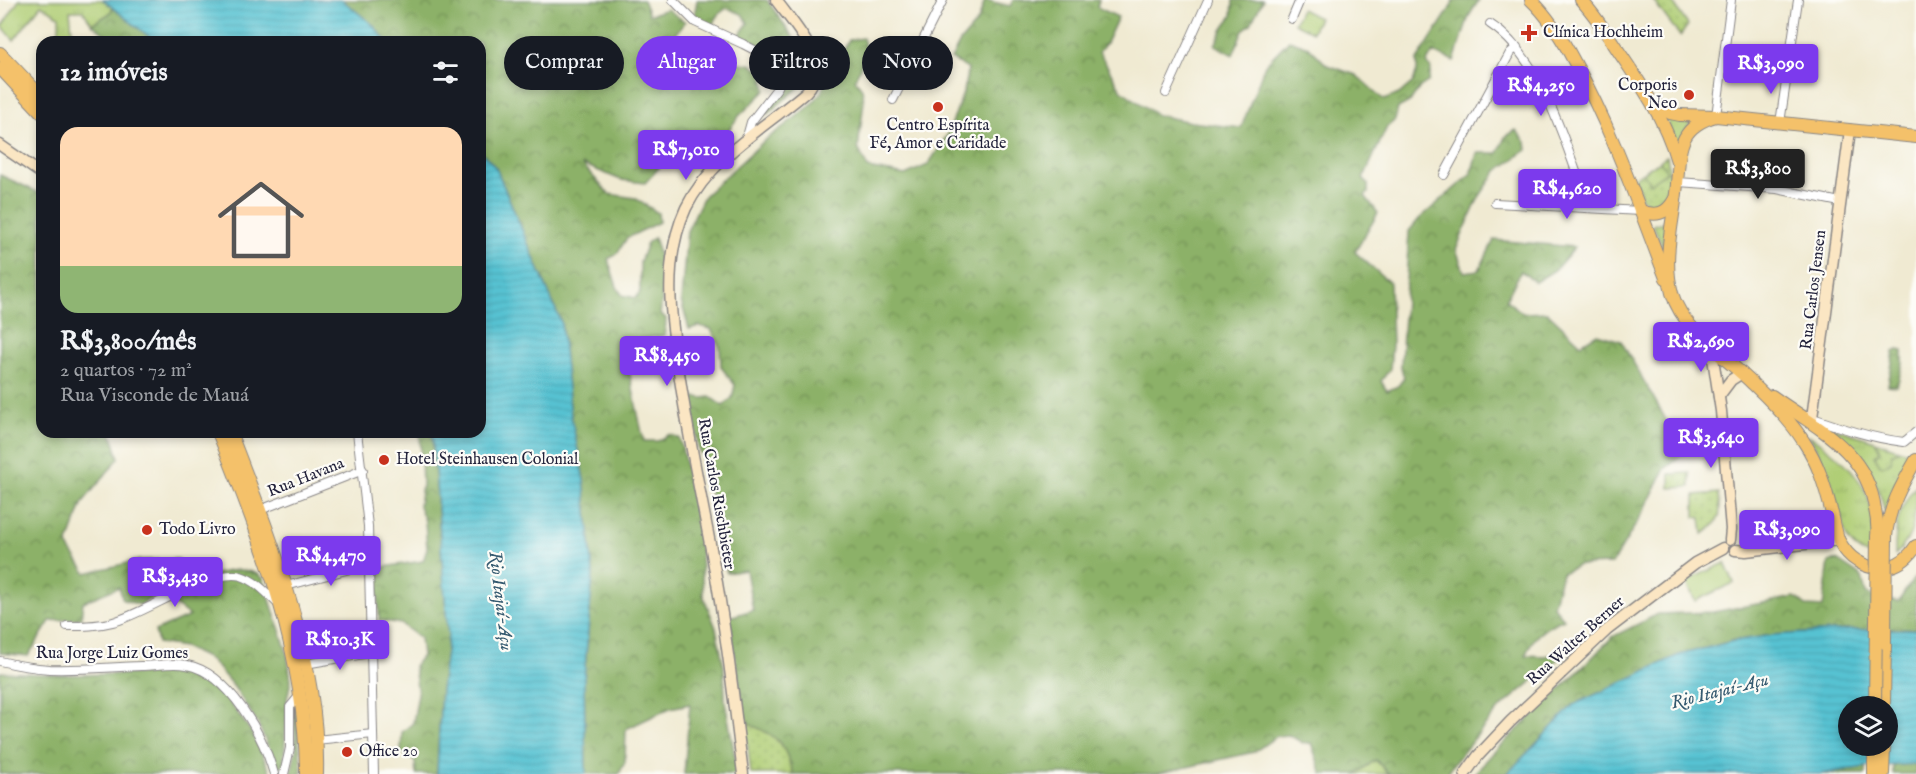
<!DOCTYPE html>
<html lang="pt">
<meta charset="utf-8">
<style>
:root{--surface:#171b24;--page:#242831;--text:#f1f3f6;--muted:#9ea1a6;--line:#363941;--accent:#7c3aed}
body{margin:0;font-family:"IM FELL English",serif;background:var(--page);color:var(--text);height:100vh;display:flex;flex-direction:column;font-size:22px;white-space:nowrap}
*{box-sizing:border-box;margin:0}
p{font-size:20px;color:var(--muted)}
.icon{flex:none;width:33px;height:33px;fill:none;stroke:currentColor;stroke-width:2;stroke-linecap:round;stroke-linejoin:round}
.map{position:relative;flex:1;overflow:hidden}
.side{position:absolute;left:36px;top:36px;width:450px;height:402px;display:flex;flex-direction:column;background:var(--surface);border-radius:18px;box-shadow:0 3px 9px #0003}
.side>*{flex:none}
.guide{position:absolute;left:504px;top:36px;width:570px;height:54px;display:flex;gap:12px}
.controls{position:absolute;left:1838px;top:696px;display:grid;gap:12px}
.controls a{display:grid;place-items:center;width:60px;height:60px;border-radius:50%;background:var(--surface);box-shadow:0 3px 9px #0003;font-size:30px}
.price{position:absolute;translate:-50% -51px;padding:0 14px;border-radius:6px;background:var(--accent);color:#fff;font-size:20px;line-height:39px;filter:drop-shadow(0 2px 3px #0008)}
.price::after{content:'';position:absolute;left:50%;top:36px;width:18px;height:14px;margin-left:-9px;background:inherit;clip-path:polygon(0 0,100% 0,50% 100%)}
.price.on{background:#222;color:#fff}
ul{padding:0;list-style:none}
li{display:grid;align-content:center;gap:12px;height:318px;padding:0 24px}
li+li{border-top:2px solid var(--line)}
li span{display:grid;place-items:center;height:186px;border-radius:18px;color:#555}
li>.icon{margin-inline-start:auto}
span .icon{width:108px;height:108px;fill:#fffc;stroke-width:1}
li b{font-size:26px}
h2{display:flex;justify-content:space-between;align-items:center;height:72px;padding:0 24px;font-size:26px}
.tag{padding:0 21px;border-radius:27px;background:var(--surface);box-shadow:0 3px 9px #0003;font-size:21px;line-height:54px}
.tag.on{background:var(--accent);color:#fff}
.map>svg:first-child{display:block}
</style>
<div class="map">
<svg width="1916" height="774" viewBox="0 0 1916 774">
<defs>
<pattern id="grass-tufts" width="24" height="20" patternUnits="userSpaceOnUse" patternTransform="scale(1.5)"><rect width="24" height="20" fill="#b0ce76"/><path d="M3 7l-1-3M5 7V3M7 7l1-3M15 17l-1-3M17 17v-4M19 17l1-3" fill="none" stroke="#97b167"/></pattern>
<pattern id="forest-crowns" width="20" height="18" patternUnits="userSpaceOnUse" patternTransform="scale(1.5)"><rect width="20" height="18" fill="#8cb167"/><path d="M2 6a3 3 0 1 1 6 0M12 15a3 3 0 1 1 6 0" fill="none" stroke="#729056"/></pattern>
<pattern id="park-dots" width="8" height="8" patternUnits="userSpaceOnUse" patternTransform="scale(1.5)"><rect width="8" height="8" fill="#b0ce76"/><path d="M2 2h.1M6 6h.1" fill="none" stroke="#97b167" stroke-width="1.8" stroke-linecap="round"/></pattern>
<pattern id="water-rules" width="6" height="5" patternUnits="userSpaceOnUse" patternTransform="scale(1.5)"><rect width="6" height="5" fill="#57c2d2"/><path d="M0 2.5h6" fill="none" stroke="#4ba6b5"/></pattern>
</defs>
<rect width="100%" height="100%" fill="#fdfcf7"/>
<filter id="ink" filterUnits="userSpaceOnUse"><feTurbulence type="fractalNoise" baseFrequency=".0167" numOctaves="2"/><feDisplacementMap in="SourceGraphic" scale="12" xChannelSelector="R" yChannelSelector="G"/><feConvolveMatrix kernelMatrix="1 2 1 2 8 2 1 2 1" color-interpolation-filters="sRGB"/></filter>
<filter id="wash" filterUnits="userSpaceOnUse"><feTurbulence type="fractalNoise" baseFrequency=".008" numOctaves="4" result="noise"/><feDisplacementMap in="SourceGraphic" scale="24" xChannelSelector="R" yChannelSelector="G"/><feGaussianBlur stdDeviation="1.35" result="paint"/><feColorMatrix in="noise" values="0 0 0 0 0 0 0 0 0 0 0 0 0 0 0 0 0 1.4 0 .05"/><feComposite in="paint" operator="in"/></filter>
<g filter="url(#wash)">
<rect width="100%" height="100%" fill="#f0ead2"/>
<g fill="url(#grass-tufts)" stroke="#697858" stroke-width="1.5">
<polygon points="19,0 103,0 113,8 109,14 92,24 83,11 70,11 73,41 57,42 59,34 59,16 41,5 14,40 2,26"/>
<polygon points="1666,118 1683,123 1691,122 1676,148"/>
<polygon points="1666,221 1663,247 1653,225"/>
<path d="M1827 426 1875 441 1881 451 1893 453 1900 450 1914 453 1894 487 1885 512C1875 470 1860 452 1827 426Z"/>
<path d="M1809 435C1842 458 1870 479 1873 523 1874 534 1873 545 1873 556 1860 553 1853 547 1846 536 1837 501 1827 466 1809 435Z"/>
<path d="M1916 486C1916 515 1916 536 1895 555 1895 527 1898 508 1916 486Z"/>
<polygon points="1376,760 1388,774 1355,774"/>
</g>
<g fill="url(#forest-crowns)" stroke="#576a51" stroke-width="1.5">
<path d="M342 0H643L649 15 667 9 685 22 671 39 668 61 698 82 724 62 751 64 762 73 766 90 739 116 715 148 699 136 681 151 667 159 645 183 621 180 582 164 609 194 635 198 658 213 659 222 627 238 616 255 608 259 617 287 622 295 636 298 640 292V262L647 243 654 238C663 262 664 291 660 315L666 318 665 335 641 339 624 349C632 379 636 410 644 441H658L670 434 679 438 682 448 700 532 703 595 716 628 724 667 725 701 738 774H684L690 704 670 708 626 729 625 762 619 774H586L584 680 593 573 584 480 571 416 561 322 496 168 480 150V42H387L372 24Z"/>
<path d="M697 0H767L800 47 807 61V73L803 84 767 114 765 112C778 94 791 87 786 64L738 37 748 23 742 14 727 8 720 13 712 25 694 17Z"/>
<path d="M985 0 1010 6 1013 0H1099L1097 7 1118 17 1106 43 1099 52 1121 90 1157 115 1191 122 1241 128 1265 65 1289 40 1309 47 1327 65 1356 75 1384 100 1399 94 1413 82 1417 71V60L1448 12 1454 0H1479L1469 16 1454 61 1433 52 1427 62 1431 69 1429 81 1420 87 1411 101 1398 108 1395 120 1387 127 1363 179 1368 184V193L1365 196 1378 213 1355 252 1390 283 1392 345 1390 369 1381 381 1387 391 1398 386 1404 378 1401 367 1409 231 1419 219 1471 174 1477 153H1498L1505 137 1516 130 1526 142 1527 150 1497 171 1479 197 1456 249 1464 272 1479 270 1494 240 1575 247 1555 270 1535 282 1521 271 1506 300 1523 313 1547 312 1581 344 1597 334 1621 341 1685 453 1665 469 1644 511 1612 564 1579 565 1562 573 1553 606 1564 619C1546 626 1531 636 1526 655L1544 656 1562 653 1561 657 1499 709 1454 763 1447 774H1388L1376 760 1355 774H1322L1311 743H1303L1289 735 1277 736 1254 752 1156 774H793C784 739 776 738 745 722L729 617 753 610 746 570 727 573 710 496 709 472 698 447 691 400 695 397 703 398 710 397 723 406 732 398 735 385 721 367 720 347 711 329 699 326 689 329 681 301 687 231 704 196 764 141 809 107 822 92 828 72 823 54 843 51 849 40 863 38C868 51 861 67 855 79L862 89 864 101 858 148 868 168 905 175 928 165 948 134 963 93 968 69 951 59 960 42 978 21Z"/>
<polygon points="1233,0 1263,0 1251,24 1243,30 1233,55 1215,45 1225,25 1232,16"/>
<polygon points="113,8 156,42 115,42 92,24 109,14"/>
<path d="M1732 45 1748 47 1767 58H1780V73L1777 80C1768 79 1760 75 1751 73 1742 71 1734 75 1726 70Z"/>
<path d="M0 175 42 194V432H111L119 458 83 502 67 545 86 573 140 560 178 559 201 578C222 573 244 563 263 578L287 652 291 680 287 699 284 764 280 767 277 766 257 722 234 687 211 660 184 647 158 643 155 631 190 616 159 593 140 605 123 600 119 587 83 602 81 618 50 621 28 656 0 653Z"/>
<polygon points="1898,350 1903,351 1903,363 1897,386 1888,385 1894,352"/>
<polygon points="420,432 432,432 448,636 441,691 437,774 416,774 415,762 401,752 402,732 413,723 418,694 414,666 422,656 420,638 401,624 379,620 377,568 423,561 427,549 425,521 419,506 422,484"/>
<polygon points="1837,560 1862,577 1866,594 1898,602 1916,575 1916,629 1849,630 1773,635 1733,641 1679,655 1573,705 1507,774 1475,774 1491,755 1584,666 1612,637 1658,614 1713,612 1795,597 1806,606 1823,607 1829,562"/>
<polygon points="186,670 227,699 253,734 271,774 0,774 0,672 60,675 138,674"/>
<polygon points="296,705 302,774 291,774 296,749 294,711"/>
<polygon points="1916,764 1916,774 1893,774 1893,765"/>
<polygon points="1866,767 1866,774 1820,774"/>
</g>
<g fill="url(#park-dots)" stroke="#697858" stroke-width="1.5">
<polygon points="1653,0 1671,0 1688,25 1680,36"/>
<path d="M1667 156C1670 174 1676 205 1650 205L1642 198 1634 178Z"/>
<polygon points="1875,441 1900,450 1893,453 1891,462 1885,465 1880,465 1875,456 1880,451"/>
<polygon points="1690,473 1690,487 1670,488 1670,474"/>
<path d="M1719 493C1721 514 1722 522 1703 534L1701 518 1695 517V495Z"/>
<path d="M745 722C778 738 783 738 793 774H751Z"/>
</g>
<g fill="#b0ce76" stroke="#697858" stroke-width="1.5">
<polygon points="1301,9 1319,18 1312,32 1294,23"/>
<polygon points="1660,161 1667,171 1650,183 1643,173"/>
<polygon points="1725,563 1734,583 1695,601 1686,581"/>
</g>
<g fill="url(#water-rules)" stroke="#3c7286" stroke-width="1.5" fill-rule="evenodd">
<polygon points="103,0 342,0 372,24 387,42 156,42"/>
<polygon points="480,150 496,168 561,322 571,416 584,480 593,573 584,680 586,774 437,774 441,691 448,636 432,432 480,432"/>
<path d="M1916 629V764L1866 767 1820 774H1507L1573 705 1679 655 1733 641 1773 635 1849 630ZM1848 706H1887V746H1848Z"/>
</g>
</g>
<g filter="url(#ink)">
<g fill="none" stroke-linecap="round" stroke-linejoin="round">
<defs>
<g id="street">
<polyline points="673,0 695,22 743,44 768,57 779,66 782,75 778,87 751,122 746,140"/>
<polyline points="1292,19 1300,0"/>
<path d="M1490 24C1544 59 1567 150 1589 208"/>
<polyline points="1166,93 1208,0"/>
<polyline points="893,100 943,0"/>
<polyline points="1716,116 1731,0"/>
<polyline points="1780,123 1798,0"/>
<polyline points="1444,175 1510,53 1517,47"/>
<polyline points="1678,182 1777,189 1840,202"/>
<polyline points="1495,203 1640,211"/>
<path d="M1807 416C1839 427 1870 438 1904 442L1916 432"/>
<polyline points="357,432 368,526 374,774"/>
<polyline points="260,510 363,470"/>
<polyline points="286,586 369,564"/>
<path d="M67 626C83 626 98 626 113 622 145 614 210 568 241 576 255 580 267 593 277 603"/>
<path d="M0 661C16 665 33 668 50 669 80 670 111 667 141 666 155 666 173 662 187 665 229 673 263 735 274 774"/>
<polyline points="305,664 370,653"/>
<polyline points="316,740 373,734"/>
<polyline points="284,774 290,748 290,707 300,695"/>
</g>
<g id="secondary">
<polyline points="0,145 42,174"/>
<polyline points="1711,345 1721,411 1731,529 1730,540"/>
<polyline points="1719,396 1731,380 1742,373"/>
<polyline points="1812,418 1850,130"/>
<polyline points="1735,550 1746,551 1839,540"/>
<path d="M743 774C734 699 725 623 711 549 701 496 690 444 682 392 673 332 659 266 686 208 711 157 764 128 806 92 834 64 793 24 776 0"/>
<polyline points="1465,774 1478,756 1510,722 1607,630 1695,563 1723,548"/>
</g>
<g id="primary">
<path d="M1531 0C1550 18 1563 40 1575 63 1613 131 1638 206 1666 278"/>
<path d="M1581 0C1595 15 1606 32 1617 49 1641 84 1665 119 1677 161"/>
<polyline points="0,53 42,97"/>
<polyline points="0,68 42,113"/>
<polyline points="1652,102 1670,113 1680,115 1716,116 1916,137"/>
<path d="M1716 116C1677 127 1680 151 1677 184 1674 220 1662 257 1672 293 1682 330 1727 358 1753 384 1771 401 1791 421 1804 442 1818 463 1825 486 1831 510 1834 520 1835 531 1839 541 1843 548 1850 557 1857 561 1879 575 1903 567 1916 546"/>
<path d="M1640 211C1655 216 1666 215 1674 200"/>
<path d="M1772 396C1815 427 1867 450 1875 509 1877 518 1878 527 1877 537"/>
<path d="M218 432C262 541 306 655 306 774"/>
<path d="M230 432C271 538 320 659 317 774"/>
<path d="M1886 537C1888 509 1902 484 1916 460"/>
<polyline points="1884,706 1885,643"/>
<polyline points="1874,774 1874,746"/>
<polyline points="1883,774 1884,746"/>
</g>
</defs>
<use href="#street" stroke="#898686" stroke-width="10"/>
<use href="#secondary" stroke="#898686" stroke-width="13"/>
<use href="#primary" stroke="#898686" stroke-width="14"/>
<use href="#street" stroke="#fff" stroke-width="8"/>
<use href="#secondary" stroke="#fbe6c3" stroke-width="10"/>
<use href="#primary" stroke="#f4c16a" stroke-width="12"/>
<defs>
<g id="primary-bridge">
<polyline points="1885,643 1886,537"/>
<polyline points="1875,706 1877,537"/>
</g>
</defs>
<use href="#primary-bridge" stroke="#898686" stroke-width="14" stroke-linecap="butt"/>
<use href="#primary-bridge" stroke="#f4c16a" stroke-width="12"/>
</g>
</g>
<g fill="#c8321e" stroke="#fdfcf7" stroke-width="2">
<path d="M1526 24h6v6h6v6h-6v6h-6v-6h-6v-6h6z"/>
<circle cx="1689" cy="95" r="6"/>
<circle cx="938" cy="107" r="6"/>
<circle cx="384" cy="460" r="6"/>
<circle cx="147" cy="530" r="6"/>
<circle cx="347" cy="752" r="6"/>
</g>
<g text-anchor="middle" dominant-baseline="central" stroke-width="4.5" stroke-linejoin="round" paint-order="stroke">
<g font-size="16" fill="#22223b" stroke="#fdfcf7" text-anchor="start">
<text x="1543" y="33">Clínica Hochheim</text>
<text x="1677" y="86" text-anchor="end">Corporis<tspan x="1677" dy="18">Neo</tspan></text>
<text x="938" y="126" text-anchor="middle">Centro Espírita<tspan x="938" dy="18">Fé, Amor e Caridade</tspan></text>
<text x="396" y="460">Hotel Steinhausen Colonial</text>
<text x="159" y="530">Todo Livro</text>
<text x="359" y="752">Office 20</text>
</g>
<g font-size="16" fill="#22223b" stroke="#fdfcf7">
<text transform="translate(1814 290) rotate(-83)">Rua Carlos Jensen</text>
<text transform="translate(306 478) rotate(-22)">Rua Havana</text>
<text transform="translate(716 494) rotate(80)">Rua Carlos Rischbieter</text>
<text transform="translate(1576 641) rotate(-42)">Rua Walter Berner</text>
<text x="112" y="654">Rua Jorge Luiz Gomes</text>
</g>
<g font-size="18" font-style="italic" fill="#355a70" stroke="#fdfcf7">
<text transform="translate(500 601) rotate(83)">Rio Itajaí-Açu</text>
<text transform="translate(1720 692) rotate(-14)">Rio Itajaí-Açu</text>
</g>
</g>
</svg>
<div class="controls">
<a><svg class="icon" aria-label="layers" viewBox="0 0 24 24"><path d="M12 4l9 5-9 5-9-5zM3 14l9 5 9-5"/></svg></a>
</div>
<b class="price" style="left:1771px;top:95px">R$3,090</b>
<b class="price" style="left:1541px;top:117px">R$4,250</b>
<b class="price" style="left:686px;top:181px">R$7,010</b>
<b class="price on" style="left:1758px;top:200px">R$3,800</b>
<b class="price" style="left:1567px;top:220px">R$4,620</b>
<b class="price" style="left:1701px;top:373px">R$2,690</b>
<b class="price" style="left:667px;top:387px">R$8,450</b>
<b class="price" style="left:1711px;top:469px">R$3,640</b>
<b class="price" style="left:1787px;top:561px">R$3,090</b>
<b class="price" style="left:331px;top:587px">R$4,470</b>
<b class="price" style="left:175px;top:608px">R$3,430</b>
<b class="price" style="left:340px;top:671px">R$10.3K</b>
<div class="guide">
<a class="tag">Comprar</a>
<a class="tag on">Alugar</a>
<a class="tag">Filtros</a>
<a class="tag">Novo</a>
</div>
<section class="side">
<h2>12 imóveis<svg class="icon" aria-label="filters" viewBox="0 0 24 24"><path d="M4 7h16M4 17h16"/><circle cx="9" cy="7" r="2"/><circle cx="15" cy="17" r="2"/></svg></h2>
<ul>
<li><span style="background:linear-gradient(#ffd9b3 75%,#8fb573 0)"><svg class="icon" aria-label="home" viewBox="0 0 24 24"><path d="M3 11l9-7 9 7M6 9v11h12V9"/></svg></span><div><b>R$3,800/mês</b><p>2 quartos · 72 m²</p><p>Rua Visconde de Mauá</p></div></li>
</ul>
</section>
</div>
